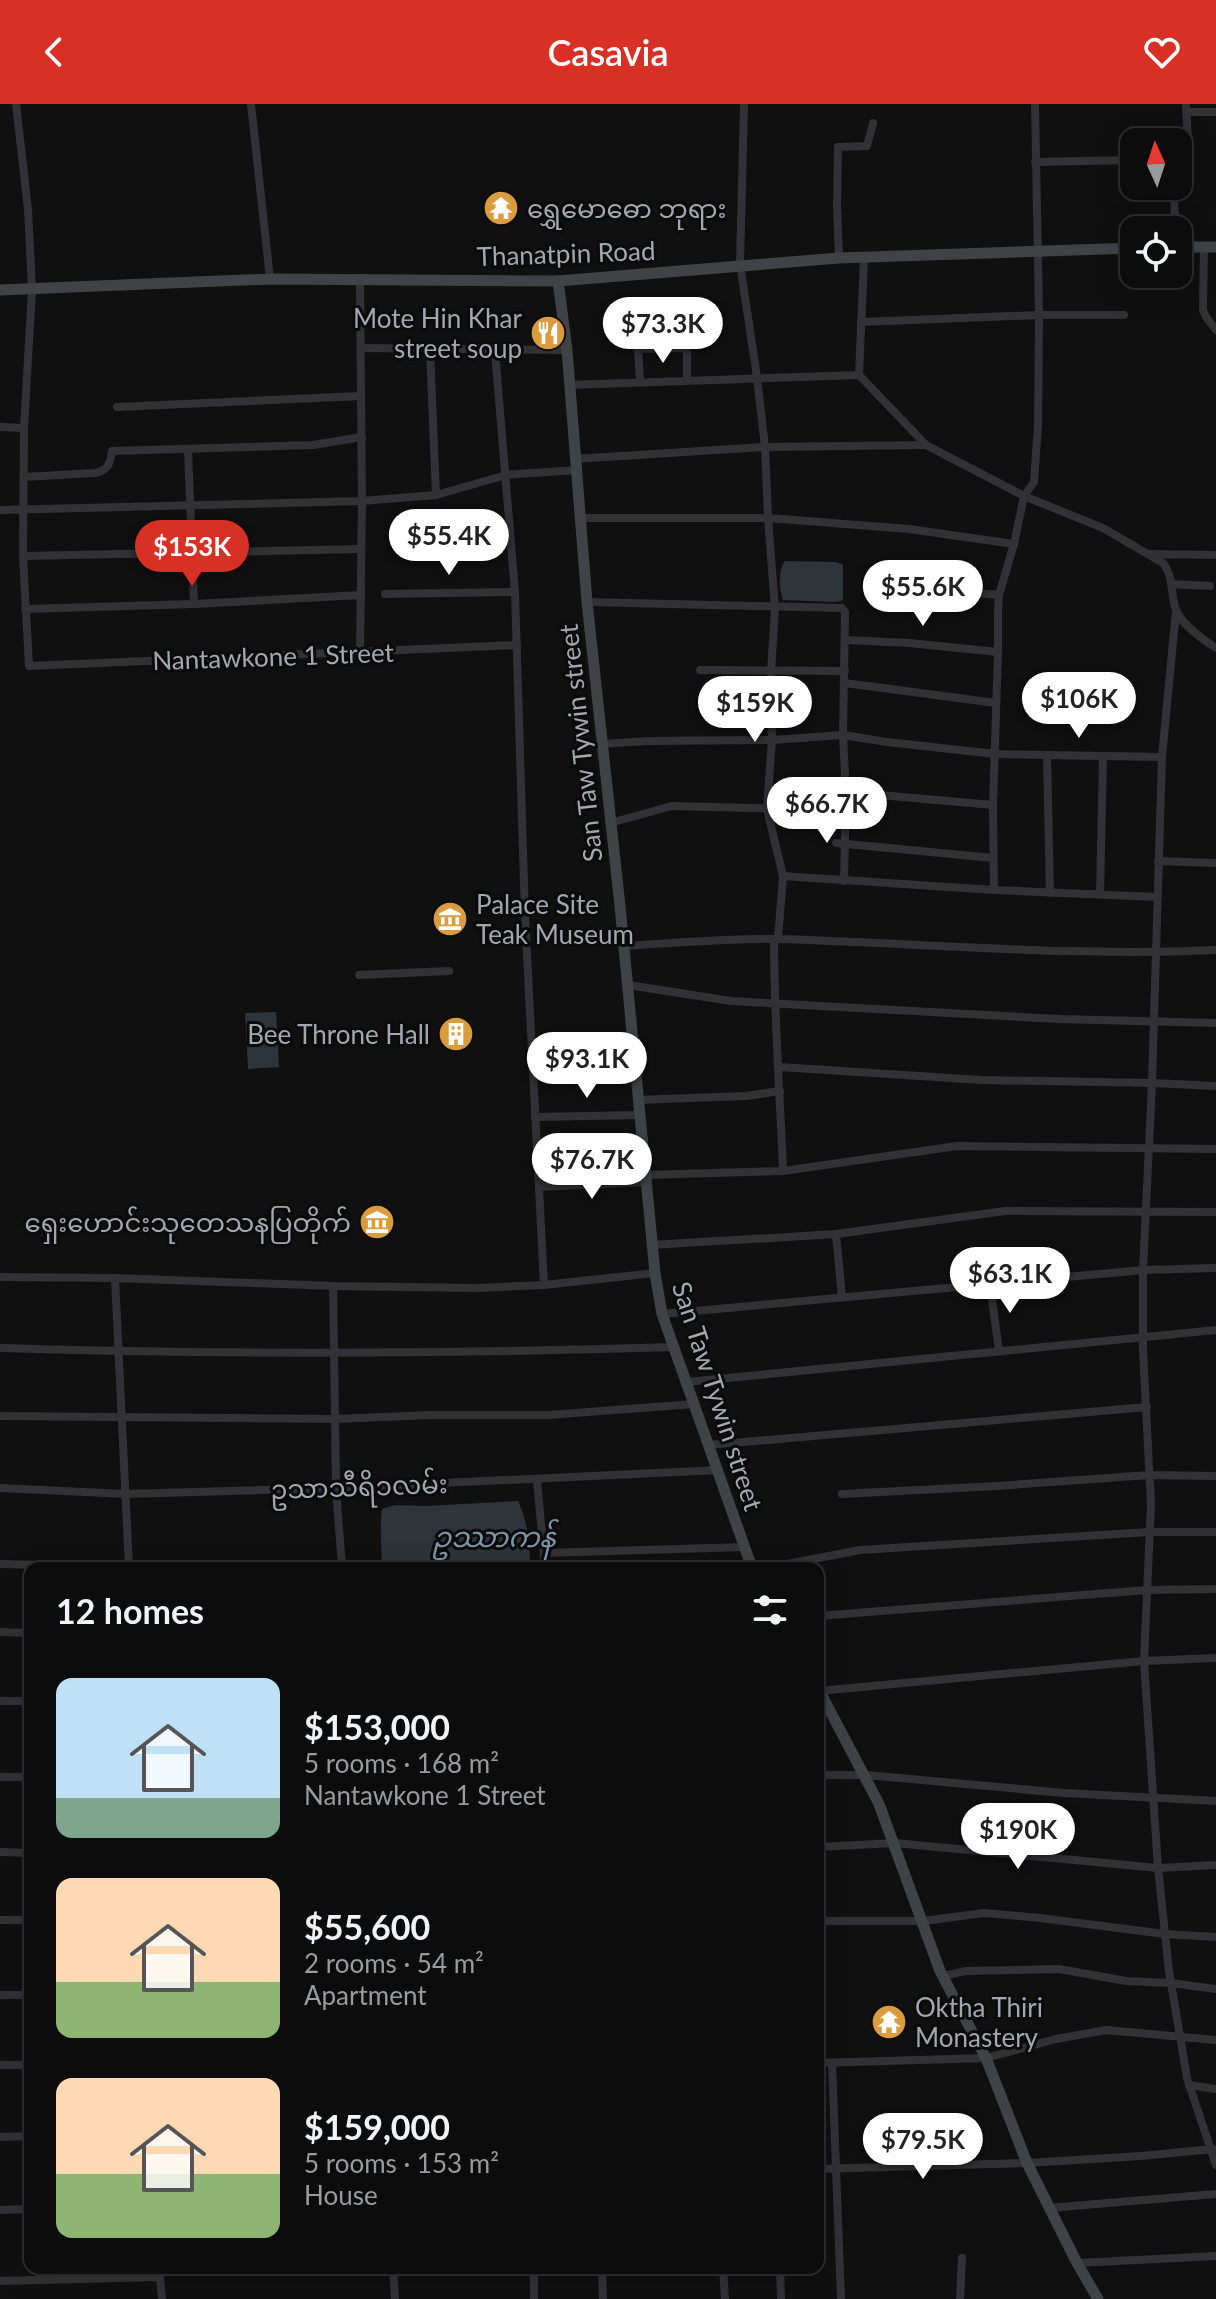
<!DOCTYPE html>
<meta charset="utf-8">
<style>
:root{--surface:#0c0c0d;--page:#1a1a1b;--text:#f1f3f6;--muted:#9a9b9d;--line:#2c2c2e;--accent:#d93025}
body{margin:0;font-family:Lato,"Noto Sans Myanmar",sans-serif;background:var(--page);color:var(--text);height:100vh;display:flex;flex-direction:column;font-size:30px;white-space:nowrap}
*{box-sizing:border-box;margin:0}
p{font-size:26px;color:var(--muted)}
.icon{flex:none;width:44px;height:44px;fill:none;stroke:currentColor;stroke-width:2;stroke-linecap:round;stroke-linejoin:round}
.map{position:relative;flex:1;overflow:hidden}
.side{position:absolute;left:24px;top:1458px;width:800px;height:712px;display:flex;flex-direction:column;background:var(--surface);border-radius:16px;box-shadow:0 8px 32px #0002,0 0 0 2px var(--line)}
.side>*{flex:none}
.needle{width:52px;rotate:357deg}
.controls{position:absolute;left:1120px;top:24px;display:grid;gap:16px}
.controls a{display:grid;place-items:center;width:72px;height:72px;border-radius:16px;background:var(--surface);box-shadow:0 8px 32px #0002,0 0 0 2px var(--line);font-size:40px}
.price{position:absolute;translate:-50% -68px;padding:0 18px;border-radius:28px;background:#fff;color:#222;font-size:26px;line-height:52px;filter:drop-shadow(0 2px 4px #0008)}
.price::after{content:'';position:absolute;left:50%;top:48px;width:24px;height:18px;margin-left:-12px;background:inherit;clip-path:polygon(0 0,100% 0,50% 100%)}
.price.on{background:var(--accent);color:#fff}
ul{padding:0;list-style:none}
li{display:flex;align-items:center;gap:24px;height:200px;padding:0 32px}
li span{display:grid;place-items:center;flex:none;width:224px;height:160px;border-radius:16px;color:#555}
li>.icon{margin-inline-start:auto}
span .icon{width:96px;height:96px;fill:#fffc;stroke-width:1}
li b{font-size:34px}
h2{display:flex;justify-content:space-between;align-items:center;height:96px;padding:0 32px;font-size:34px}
header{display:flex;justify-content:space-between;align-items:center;height:104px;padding:0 32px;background:var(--accent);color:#fff;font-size:36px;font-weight:600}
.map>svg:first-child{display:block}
</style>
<header><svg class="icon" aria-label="back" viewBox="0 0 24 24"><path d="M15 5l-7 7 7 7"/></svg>Casavia<svg class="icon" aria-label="heart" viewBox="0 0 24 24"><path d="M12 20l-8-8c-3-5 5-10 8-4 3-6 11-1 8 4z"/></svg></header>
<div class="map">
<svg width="1216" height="2195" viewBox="0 0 1216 2195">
<rect width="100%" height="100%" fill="#101011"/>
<g fill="#2d353a">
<path d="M785 457 836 458 843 461V496L837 498 783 496C779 486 778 466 785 457Z"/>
<polygon points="276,908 279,963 248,965 245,909"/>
<path d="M518 1397C528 1419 530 1440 530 1464H381C383 1444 379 1425 382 1405L395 1401 424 1402Z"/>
</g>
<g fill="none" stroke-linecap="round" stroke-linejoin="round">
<g stroke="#323236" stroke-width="8">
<polyline points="16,0 28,105 32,186 24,324 23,452 29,562 517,541"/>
<polyline points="251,0 270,175"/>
<polyline points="744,0 740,160 757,273 765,343 768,414 775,504 771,568 772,636 767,705 783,772 778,835"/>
<polyline points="1187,8 1216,8"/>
<polyline points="1178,55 1189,55 1186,0"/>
<polyline points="1035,58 1134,56"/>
<polyline points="1174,82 1175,126"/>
<polyline points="1204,143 1203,206 1206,213 1216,226"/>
<polyline points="839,154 837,102 838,43 867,42 873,19"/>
<polyline points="360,174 362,397 360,549"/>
<polyline points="861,218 1039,211 1124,211"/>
<polyline points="361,244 567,246"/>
<polyline points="430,247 436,391"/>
<polyline points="495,247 515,488 525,811 544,1181"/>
<polyline points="859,271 864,154"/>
<polyline points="640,277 638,245 685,244 687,249 687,275"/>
<path d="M569 281 859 271 926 341 1024 392 1103 424 1163 459C1173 471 1171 488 1175 503 1180 520 1202 535 1216 544"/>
<polyline points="117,303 361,292"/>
<polyline points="0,323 24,324"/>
<polyline points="188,346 194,500"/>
<polyline points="575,355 765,343 926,341"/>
<path d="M24 373 95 369C108 366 110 361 112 347L313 341 362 333"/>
<polyline points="0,406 362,397 436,391 506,371 576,366"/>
<polyline points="580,414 768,414 909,425 1014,440 1024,392 1034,378 1038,321 1039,211 1035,0"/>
<polyline points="1148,450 1216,451"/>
<polyline points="23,452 361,445"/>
<polyline points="1171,480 1210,482"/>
<polyline points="880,481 999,491"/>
<polyline points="385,490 515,488"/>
<polyline points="587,498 842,504 845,508 843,631 846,688"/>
<polyline points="25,505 194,500 361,491"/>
<polyline points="1176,507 1162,653 1152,979 1143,1166 1143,1247 1151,1400 1144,1557 1158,1764 1169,1867 1187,1974 1216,2061"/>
<polyline points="845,536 909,539 998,548"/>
<polyline points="700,566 845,567"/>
<polyline points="845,579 996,599"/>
<polyline points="601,640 648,637 772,636 843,631 887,638 995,650 1162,653"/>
<polyline points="1047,651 1050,789"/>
<polyline points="610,719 672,702 845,706"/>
<polyline points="836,739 993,754"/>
<polyline points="1158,757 1216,759"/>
<polyline points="783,772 994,786 1157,793"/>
<polyline points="844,777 846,688 993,701"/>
<polyline points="994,786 993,701 998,548 998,506 999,491 1014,440"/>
<polyline points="1100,791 1103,652"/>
<path d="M774 835C774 913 780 990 783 1067"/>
<path d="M624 842C674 839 726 834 777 835 923 839 1069 853 1216 846"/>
<polyline points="359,871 449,867"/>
<polyline points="628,881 731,897 1059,915 1216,919"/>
<polyline points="779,963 982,976 1152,979 1216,982"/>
<polyline points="637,996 746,992 780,987"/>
<polyline points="535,1013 639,1011"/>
<polyline points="644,1071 783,1067 957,1042 1216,1045"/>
<polyline points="539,1083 645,1078"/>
<polyline points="836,1130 842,1193"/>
<polyline points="651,1141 836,1130 1005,1107 1216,1108"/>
<polyline points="0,1173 115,1174 333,1182 477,1184 544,1181 655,1169"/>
<polyline points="115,1174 129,1464"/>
<polyline points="990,1180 999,1247"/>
<polyline points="333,1182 336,1384 342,1463"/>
<polyline points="662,1210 1143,1166 1216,1164"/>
<path d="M0 1244C224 1251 449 1250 674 1243"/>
<polyline points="687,1278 1216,1226"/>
<polyline points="0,1312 335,1315 430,1311 548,1311 694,1300"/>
<polyline points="709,1341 1147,1303"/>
<polyline points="537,1375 545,1464"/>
<polyline points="0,1384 126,1390 336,1384 719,1366"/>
<polyline points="842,1390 996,1382 1149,1371 1216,1372"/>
<polyline points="544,1449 744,1443"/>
<polyline points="0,1460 129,1463 341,1460"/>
<polyline points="767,1464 860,1446 1150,1428 1216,1428"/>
<polyline points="818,1512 1147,1486 1216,1485"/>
<polyline points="0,1528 30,1529"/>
<polyline points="818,1587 1144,1557 1216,1554"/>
<polyline points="0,1597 30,1597"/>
<polyline points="818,1671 866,1671 1064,1689 1216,1697"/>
<polyline points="0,1673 30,1673"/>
<polyline points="818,1743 895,1739 1158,1764 1216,1761"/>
<polyline points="0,1748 30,1749"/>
<polyline points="0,1816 30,1816"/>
<polyline points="818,1817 923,1817 984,1809 1040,1814 1165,1830 1216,1833"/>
<polyline points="943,1872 966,1867 1059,1865 1126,1877 1171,1879 1216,1885"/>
<polyline points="0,1891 30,1891"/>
<polyline points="818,1959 986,1954 1056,1935 1106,1926 1216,1936"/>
<polyline points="832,1959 841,2195"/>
<polyline points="0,1961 30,1961"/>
<polyline points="1189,1981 1216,1985"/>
<polyline points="0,2033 30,2032"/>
<polyline points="818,2065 1027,2059 1141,2052 1213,2045"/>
<polyline points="1048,2104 1216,2090"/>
<polyline points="0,2106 30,2105"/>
<polyline points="1077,2159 1216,2152"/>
<polyline points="393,2164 395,2195"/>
<polyline points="534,2164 534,2195"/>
<polyline points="602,2164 603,2195"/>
<polyline points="723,2164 725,2195"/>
<polyline points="780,2164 781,2195"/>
<polyline points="0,2177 160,2173 162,2195"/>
<polyline points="960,2195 962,2154"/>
</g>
<g stroke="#404245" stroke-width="11">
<polyline points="1178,143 1216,143"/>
<polyline points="558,177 567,246 587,498 620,802 655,1169 662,1210 752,1464"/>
<polyline points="0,186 270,175 558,177 839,154 1134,144"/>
<polyline points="818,1584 879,1700 940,1867 986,1954 1027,2059 1077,2159 1098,2195"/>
</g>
</g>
<defs>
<symbol id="temple-disc" viewBox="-11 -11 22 22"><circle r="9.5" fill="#db9b3f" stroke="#0b0b0c"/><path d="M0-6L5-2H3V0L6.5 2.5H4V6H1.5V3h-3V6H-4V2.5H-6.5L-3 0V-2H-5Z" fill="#fff"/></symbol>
<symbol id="restaurant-disc" viewBox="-11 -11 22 22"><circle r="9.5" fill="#db9b3f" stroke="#0b0b0c"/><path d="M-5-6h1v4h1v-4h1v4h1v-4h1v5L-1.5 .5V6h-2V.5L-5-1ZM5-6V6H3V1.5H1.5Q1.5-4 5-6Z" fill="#fff"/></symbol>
<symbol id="museum-disc" viewBox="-11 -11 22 22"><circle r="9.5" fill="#db9b3f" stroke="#0b0b0c"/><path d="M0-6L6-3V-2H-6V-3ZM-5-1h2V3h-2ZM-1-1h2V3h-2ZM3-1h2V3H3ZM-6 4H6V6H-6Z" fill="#fff"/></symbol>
<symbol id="building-disc" viewBox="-11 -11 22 22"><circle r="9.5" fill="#db9b3f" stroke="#0b0b0c"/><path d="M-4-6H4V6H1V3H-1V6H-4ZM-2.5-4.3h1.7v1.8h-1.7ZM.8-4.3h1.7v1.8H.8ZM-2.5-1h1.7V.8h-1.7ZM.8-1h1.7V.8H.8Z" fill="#fff"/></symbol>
</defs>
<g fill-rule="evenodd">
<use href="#temple-disc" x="481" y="84" width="40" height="40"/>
<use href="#restaurant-disc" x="528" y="209" width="40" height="40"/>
<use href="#museum-disc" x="430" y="795" width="40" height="40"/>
<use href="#building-disc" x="436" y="910" width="40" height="40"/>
<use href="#museum-disc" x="357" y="1098" width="40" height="40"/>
<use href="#temple-disc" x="869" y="1898" width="40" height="40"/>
</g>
<g text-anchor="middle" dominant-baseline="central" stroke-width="6" stroke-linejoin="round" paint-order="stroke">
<g font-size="26" fill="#a3a8b0" stroke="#0b0b0c" text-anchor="start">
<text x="527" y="104">ရွှေမောဓော ဘုရား</text>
<text x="522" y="214" text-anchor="end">Mote Hin Khar<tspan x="522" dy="30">street soup</tspan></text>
<text x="476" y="800">Palace Site<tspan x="476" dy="30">Teak Museum</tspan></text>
<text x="430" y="930" text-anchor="end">Bee Throne Hall</text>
<text x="351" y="1118" text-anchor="end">ရှေးဟောင်းသုတေသနပြတိုက်</text>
<text x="915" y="1903">Oktha Thiri<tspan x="915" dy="30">Monastery</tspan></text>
</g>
<g font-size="26" fill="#a3a8b0" stroke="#0b0b0c">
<text transform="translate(566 149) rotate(-2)">Thanatpin Road</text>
<text transform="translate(273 552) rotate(-2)">Nantawkone 1 Street</text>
<text transform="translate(580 639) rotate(-96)">San Taw Tywin street</text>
<text transform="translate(718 1292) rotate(72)">San Taw Tywin street</text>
<text transform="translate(359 1382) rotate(-2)">ဥသာသီရိ၁လမ်း</text>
</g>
<g font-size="28" font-style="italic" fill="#7d97a8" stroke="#0b0b0c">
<text x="494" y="1432">ဥဿာကန်</text>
</g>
</g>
</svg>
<div class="controls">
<a><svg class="needle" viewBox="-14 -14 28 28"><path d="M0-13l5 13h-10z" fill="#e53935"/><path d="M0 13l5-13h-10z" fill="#9a9b9d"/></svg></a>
<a><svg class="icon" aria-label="locate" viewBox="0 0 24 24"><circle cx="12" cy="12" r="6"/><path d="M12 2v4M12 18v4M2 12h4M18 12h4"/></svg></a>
</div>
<b class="price" style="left:663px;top:261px">$73.3K</b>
<b class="price" style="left:449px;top:473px">$55.4K</b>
<b class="price on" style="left:192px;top:484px">$153K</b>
<b class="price" style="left:923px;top:524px">$55.6K</b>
<b class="price" style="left:1079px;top:636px">$106K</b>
<b class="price" style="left:755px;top:640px">$159K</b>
<b class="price" style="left:827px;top:741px">$66.7K</b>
<b class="price" style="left:587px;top:996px">$93.1K</b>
<b class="price" style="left:592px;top:1097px">$76.7K</b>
<b class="price" style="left:1010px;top:1211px">$63.1K</b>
<b class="price" style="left:1018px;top:1767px">$190K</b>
<b class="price" style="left:923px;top:2077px">$79.5K</b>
<section class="side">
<h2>12 homes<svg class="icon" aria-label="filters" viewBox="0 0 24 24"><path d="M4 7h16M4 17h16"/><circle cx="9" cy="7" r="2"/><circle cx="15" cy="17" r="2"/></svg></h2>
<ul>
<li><span style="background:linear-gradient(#bfe0f5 75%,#7fa58c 0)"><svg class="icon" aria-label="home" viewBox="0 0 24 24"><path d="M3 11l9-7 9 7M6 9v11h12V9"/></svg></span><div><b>$153,000</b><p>5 rooms · 168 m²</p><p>Nantawkone 1 Street</p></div></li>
<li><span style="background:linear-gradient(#ffd9b3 65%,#8fb573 0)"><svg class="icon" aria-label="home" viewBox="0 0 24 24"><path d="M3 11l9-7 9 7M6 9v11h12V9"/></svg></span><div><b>$55,600</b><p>2 rooms · 54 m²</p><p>Apartment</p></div></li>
<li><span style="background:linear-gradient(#ffd9b3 60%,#8fb573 0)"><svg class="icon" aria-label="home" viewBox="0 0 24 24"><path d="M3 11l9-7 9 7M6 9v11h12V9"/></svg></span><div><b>$159,000</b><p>5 rooms · 153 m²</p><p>House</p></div></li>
</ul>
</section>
</div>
